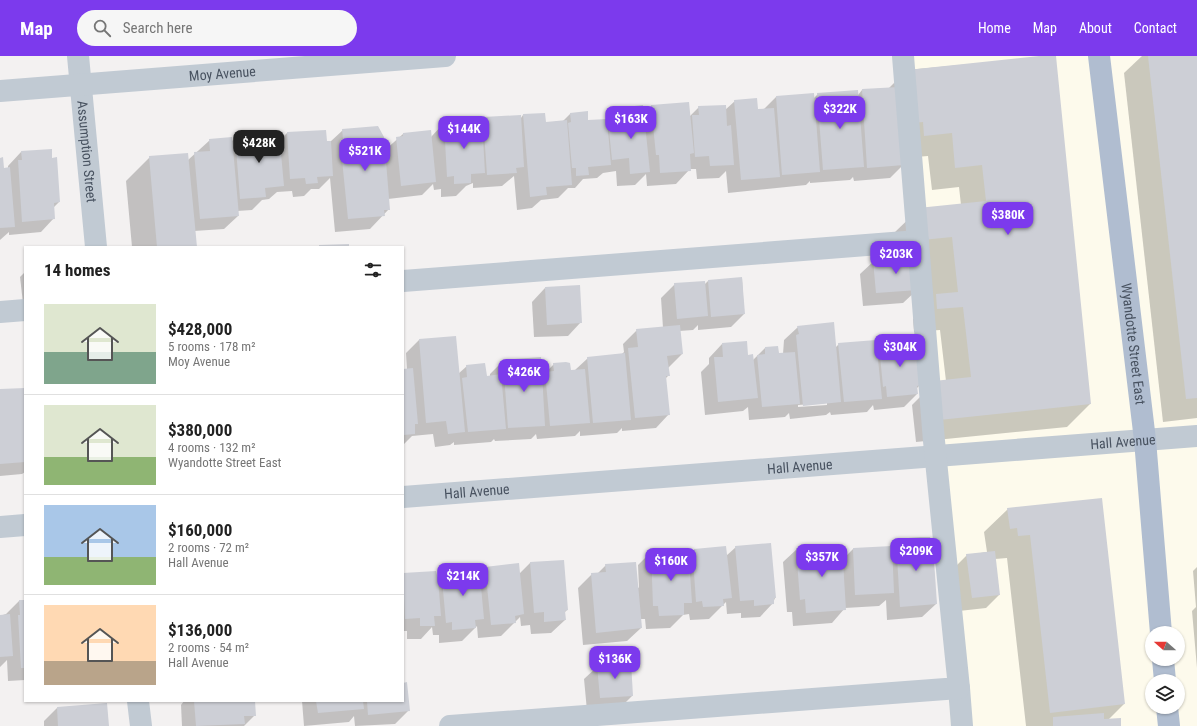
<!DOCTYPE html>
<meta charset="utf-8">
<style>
:root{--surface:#fff;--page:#f6f6f6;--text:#222;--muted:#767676;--line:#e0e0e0;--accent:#7c3aed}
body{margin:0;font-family:"Roboto Condensed",sans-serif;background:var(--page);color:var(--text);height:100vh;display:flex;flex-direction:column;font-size:15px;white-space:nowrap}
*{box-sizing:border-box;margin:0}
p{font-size:13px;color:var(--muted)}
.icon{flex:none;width:22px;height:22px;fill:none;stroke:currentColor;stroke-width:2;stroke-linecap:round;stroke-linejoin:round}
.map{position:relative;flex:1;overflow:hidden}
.details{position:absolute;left:24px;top:190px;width:380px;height:456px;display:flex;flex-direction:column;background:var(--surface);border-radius:0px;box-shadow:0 1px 3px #0004}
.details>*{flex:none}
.needle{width:26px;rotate:291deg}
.fabs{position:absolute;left:1145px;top:570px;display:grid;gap:8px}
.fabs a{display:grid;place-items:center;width:40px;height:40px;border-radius:50%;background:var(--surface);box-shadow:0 1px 3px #0004;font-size:20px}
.price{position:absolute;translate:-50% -34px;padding:0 9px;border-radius:8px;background:var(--accent);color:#fff;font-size:13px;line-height:26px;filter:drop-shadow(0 1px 2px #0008)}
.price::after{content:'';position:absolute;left:50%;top:24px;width:12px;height:9px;margin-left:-6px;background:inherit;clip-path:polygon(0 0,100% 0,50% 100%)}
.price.current{background:#222;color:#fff}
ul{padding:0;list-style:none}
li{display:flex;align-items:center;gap:12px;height:100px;padding:0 20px}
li+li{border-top:1px solid var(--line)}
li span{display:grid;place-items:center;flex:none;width:112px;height:80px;border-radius:0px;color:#555}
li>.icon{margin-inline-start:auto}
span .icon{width:48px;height:48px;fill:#fffc;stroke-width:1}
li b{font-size:17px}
h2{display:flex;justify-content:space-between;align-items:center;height:48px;padding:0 20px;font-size:17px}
header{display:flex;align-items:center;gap:24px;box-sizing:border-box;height:56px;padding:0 20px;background:var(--accent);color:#fff}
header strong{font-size:19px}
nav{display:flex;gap:22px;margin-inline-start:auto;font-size:14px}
.search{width:280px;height:36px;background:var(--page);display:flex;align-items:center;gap:10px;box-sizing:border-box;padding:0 14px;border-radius:22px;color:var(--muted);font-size:15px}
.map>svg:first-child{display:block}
</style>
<header>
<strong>Map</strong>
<div class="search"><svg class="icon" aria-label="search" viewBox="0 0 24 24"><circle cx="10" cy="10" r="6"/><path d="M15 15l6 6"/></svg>Search here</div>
<nav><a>Home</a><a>Map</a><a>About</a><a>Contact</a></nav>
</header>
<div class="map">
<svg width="1197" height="670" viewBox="0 0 1197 670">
<rect width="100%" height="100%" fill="#f3f1f1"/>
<path fill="#fdfaec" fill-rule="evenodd" d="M896 0H1197V670H951ZM1152 577H1178V603H1152ZM1152 625H1178V651H1152Z"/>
<g fill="#0003" fill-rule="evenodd">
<polygon points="1055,0 1090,348 1067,371 916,386 912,349 935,326 946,325 940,274 914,276 913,263 933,242 917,234 903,247 863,250 860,218 874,205 898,203 895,176 919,153 961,149 959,131 932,134 928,100 903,102 903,109 890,122 854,125 853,121 850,124 810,127 810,125 806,129 728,137 726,115 719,122 697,123 696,113 690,113 676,128 647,130 646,118 635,129 617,130 616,115 603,117 597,122 583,123 575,132 568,132 558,142 541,144 532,152 517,154 514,120 502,130 473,132 473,127 466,130 456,140 441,141 441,133 434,134 433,128 422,139 388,143 389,153 370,173 335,176 330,122 319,133 311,133 304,140 293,141 292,135 277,136 269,143 262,144 252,154 237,155 238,160 224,173 194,175 196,191 132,191 126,125 150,101 188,104 210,84 232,85 236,81 279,85 287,77 325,75 326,86 330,86 343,74 384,95 403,78 431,81 444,67 481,65 483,62 521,62 523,59 545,67 563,65 571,57 587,65 607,65 615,64 627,52 643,59 652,50 690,60 699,51 725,54 735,45 757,55 763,54 776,41 814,42 818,38 858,39 862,34 889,32 907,14"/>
<polygon points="1142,0 1197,0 1197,362 1163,366 1124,17"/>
<polygon points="21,96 51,103 59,146 53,152 54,162 41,176 9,179 9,176 0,184 0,103 3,113 8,112 8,110"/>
<polygon points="25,216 25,256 24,256 20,221"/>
<polygon points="742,222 744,258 731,271 698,274 698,269 693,274 679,275 682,298 668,312 669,319 665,323 669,358 656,372 622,375 622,372 617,377 580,380 580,375 575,380 537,383 536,378 531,383 495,385 494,383 491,386 454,389 454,386 450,389 435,391 433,378 412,380 403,389 403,314 407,314 406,297 419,284 455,281 458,318 467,310 486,321 490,320 490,318 503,305 541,321 554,308 570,315 575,314 588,302 622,298 624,296 623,288 637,274 663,272 661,242 675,228 704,229 708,225"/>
<polygon points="545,232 581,266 568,280 534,281 532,246"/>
<path d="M798 271 835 292 839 288 876 293 879 290 894 288 901 282 920 329 917 332V338L904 351 874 354 873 349 867 356 831 359 830 356 826 359 790 363 789 357 785 361 749 364 748 351 743 355 705 359 701 316 709 308V302L722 288 747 300 753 304 765 292 778 299 783 298 784 284ZM827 347V349L798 351V349Z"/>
<polygon points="25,328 25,416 22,418 0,420 0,334 24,333"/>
<polygon points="1101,443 1124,648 1108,664 1120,670 1026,670 1007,502 995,503 999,539 986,552 959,555 954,512 967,499 987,496 984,476 1008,453"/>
<polygon points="896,484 936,548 922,561 887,564 886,544 879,550 845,552 832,567 793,570 792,556 787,556 783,506 797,493 842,504 853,493 889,491"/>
<polygon points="736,491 775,542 773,547 760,561 741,562 741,557 727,558 726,546 709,563 690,564 689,558 683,559 670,572 646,573 645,563 640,563 641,572 627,585 583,589 578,532 592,518 597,518 606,509 639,532 638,509 651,496 685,503 694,494 726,500"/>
<polygon points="563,505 567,554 564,557 565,564 551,577 531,578 530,569 521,570 520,561 501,580 478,582 477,570 462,585 439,587 439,579 433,579 432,571 421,583 407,583 407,575 403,575 403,518 435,516 437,522 445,514 478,519 485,511 519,518 530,507"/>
<polygon points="1197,511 1197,612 1192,555 1196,551 1193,515"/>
<polygon points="19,545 25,545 25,624 8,625 7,604 0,611 0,560 6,558"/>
<polygon points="598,610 632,640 619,653 587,655 584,623"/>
<polygon points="403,628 408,655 395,668 355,670 354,660 349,666 304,670 302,645 403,645"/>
<polygon points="184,645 254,645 255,659 244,670 182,670 181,649"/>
<polygon points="57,652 108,670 44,670 44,665"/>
</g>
<g fill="#cdcfd6">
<polygon points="1039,0 1056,0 1091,348 939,364 934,325 971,321 963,251 937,253 936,238 958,236 952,181 922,184 918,152 986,145 982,109 955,112 952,77 924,80 923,66 912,67 907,14"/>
<polygon points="1148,0 1197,0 1197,342 1186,343"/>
<polygon points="899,31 904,109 867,112 862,33"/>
<polygon points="858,34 864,111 823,114 817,37"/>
<polygon points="814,37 820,116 782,119 776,40"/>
<polygon points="757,42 758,53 774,52 780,121 741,124 734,44"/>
<polygon points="689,46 694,97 690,98 691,115 660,117 659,99 656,99 651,49"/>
<polygon points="643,49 650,116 630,118 629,102 612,104 608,64 627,62 626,51"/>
<polygon points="726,49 727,70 731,69 734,109 710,110 709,100 695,101 692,59 699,59 698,50"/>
<polygon points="588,55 588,64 607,63 611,109 588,111 589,119 576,120 576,112 572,112 568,67 571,66 570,57"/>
<polygon points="545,57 546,66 567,64 572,129 546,131 547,139 530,141 523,58"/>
<polygon points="521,59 524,111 516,112 517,117 487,119 483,61"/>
<polygon points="482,64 485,117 471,118 471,127 454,128 454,120 447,121 444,66"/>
<polygon points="378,70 384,81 390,154 384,154 385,160 348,163 340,84 343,83 342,73"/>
<polygon points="326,74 327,85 331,85 333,120 317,121 318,127 306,128 305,122 290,123 287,76"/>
<polygon points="431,74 436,126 401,130 396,81 403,80 403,77"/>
<polygon points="279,76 284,130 265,132 266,141 240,143 235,80"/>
<polygon points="232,81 239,160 200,163 194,96 210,95 209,83"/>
<polygon points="52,93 52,102 57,101 60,146 54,147 55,163 22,166 18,104 22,104 21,95"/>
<polygon points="188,97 197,191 157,191 149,100"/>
<polygon points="3,101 4,112 10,111 15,171 0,172 0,102"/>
<polygon points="349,188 349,191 319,191 319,189"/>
<polygon points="915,201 918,234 876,237 873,204"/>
<polygon points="742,221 745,258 711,261 708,224"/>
<polygon points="705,225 708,260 677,263 674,227"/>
<polygon points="580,229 582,267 547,269 545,231"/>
<polygon points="834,266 841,346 803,350 796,279 799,278 797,270"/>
<polygon points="680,269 683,298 667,300 670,320 666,320 670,359 635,362 628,292 638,291 636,273"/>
<polygon points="456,280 465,376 448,378 446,365 426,367 419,283"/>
<polygon points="909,280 910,286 916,286 921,329 917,330 918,338 887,341 886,330 883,331 879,289 901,287 900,281"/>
<polygon points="876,284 882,343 844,346 838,287"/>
<polygon points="747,285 748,299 753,298 758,342 718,346 714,301 723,301 722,287"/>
<polygon points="778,290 779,297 795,296 800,348 762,351 757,299 765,298 765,291"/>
<polygon points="625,297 631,364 593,367 587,301"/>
<polygon points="541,301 545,370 508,372 503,304"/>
<polygon points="566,306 570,307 571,314 585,313 590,367 550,370 545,316 554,315 553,307"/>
<polygon points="485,307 487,320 501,318 506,373 468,376 462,322 467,321 466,309"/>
<polygon points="413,312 418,368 415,368 415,378 403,379 403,313"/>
<polygon points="25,332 25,406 0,408 0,333"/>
<polygon points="1102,442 1125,648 1050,657 1030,479 1018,480 1017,472 1010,473 1007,452"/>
<polygon points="920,481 930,481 933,490 937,548 900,551 896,483"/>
<polygon points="771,487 776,542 774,542 774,548 754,550 754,544 740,545 735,490"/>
<polygon points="842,489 846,554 806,557 805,543 800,544 796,492"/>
<polygon points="726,490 732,542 723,543 724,550 703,551 702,545 696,546 693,502 694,493"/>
<polygon points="892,490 894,537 855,539 853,492"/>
<polygon points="686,493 686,502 689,502 692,547 684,547 684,559 659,560 658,550 653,550 651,495"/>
<polygon points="995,495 1000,539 972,542 966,498"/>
<polygon points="564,504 568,554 565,555 566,564 544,566 544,556 534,557 530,506"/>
<polygon points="636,506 642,572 596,577 591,517 606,516 605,508"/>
<polygon points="519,507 524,558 515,560 516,567 491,569 485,511"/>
<polygon points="468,511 477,511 480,520 484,563 475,564 476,572 452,574 452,566 446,567 442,523 445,523 444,513"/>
<polygon points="436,515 438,523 441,560 434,560 435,570 420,570 420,562 405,563 403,517"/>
<polygon points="19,544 25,544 25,612 21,612 18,559 20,559"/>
<polygon points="10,558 13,600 0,601 0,559"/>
<polygon points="631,606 633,640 600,642 597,609"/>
<polygon points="407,626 410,655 368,659 367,645 403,645 403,627"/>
<polygon points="194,645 255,645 256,660 244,660 245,668 196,670"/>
<polygon points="316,645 363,645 364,653 318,657"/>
<polygon points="107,647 109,670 58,670 57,651"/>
<polygon points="1104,657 1104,663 1121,662 1121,670 1053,670 1053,661"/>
</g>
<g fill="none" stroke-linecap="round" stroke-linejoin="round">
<g stroke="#c1cad3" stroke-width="22">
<path id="s1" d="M78 0 96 191"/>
<path id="s2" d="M0 35 445 0"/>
<polyline points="403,225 918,185"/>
<polyline points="0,256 25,254"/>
<path id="s3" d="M403 441 1197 380"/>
<polyline points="0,471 25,469"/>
<polyline points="959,632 962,670"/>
<polyline points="138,645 141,670"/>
<polyline points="450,670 959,632 934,385 903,0"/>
</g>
<g stroke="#b0bdd0" stroke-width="22">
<path id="s4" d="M1099 0 1145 384 1161 577"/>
<polyline points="1163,603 1165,625"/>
<polyline points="1167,651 1169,670"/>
</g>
</g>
<g text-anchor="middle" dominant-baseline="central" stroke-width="3" stroke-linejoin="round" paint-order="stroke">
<g font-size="14" fill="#485260" stroke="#fff">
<text stroke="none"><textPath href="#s2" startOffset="223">Moy Avenue</textPath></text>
<text stroke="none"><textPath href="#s1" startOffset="96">Assumption Street</textPath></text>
<text stroke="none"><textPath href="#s4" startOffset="290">Wyandotte Street East</textPath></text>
<text stroke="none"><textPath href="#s3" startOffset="722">Hall Avenue</textPath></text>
<text stroke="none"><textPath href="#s3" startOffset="398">Hall Avenue</textPath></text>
<text stroke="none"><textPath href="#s3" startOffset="74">Hall Avenue</textPath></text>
</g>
</g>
</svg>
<div class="fabs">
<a><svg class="needle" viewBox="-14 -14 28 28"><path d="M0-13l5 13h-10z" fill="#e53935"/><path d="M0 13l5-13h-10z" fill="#767676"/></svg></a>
<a><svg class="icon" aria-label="layers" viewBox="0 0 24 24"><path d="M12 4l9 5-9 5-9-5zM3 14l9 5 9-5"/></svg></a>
</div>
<b class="price" style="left:840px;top:74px">$322K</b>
<b class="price" style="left:631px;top:84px">$163K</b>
<b class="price" style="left:464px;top:94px">$144K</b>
<b class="price current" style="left:259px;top:108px">$428K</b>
<b class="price" style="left:365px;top:116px">$521K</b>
<b class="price" style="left:1008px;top:180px">$380K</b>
<b class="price" style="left:896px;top:219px">$203K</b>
<b class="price" style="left:900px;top:312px">$304K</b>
<b class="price" style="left:524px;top:337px">$426K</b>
<b class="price" style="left:916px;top:516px">$209K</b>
<b class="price" style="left:822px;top:522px">$357K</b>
<b class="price" style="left:671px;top:526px">$160K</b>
<b class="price" style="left:463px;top:541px">$214K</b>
<b class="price" style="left:615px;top:624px">$136K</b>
<section class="details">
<h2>14 homes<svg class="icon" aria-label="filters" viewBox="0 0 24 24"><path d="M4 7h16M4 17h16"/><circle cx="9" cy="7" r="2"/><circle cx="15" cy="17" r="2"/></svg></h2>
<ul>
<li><span style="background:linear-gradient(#dfe7d0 60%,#7fa58c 0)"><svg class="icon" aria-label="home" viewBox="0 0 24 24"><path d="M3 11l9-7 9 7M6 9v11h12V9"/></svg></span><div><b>$428,000</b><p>5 rooms · 178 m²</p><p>Moy Avenue</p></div></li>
<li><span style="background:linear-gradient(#dfe7d0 65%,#8fb573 0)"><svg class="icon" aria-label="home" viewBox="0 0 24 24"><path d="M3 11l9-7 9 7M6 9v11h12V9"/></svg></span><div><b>$380,000</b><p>4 rooms · 132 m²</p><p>Wyandotte Street East</p></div></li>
<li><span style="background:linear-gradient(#a9c7e8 65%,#8fb573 0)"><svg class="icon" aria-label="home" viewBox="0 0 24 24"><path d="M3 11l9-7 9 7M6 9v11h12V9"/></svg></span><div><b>$160,000</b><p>2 rooms · 72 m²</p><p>Hall Avenue</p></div></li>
<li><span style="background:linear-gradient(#ffd9b3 70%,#b9a48a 0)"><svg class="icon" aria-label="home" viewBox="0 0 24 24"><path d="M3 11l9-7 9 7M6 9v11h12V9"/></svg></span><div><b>$136,000</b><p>2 rooms · 54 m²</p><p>Hall Avenue</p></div></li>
</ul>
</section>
</div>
